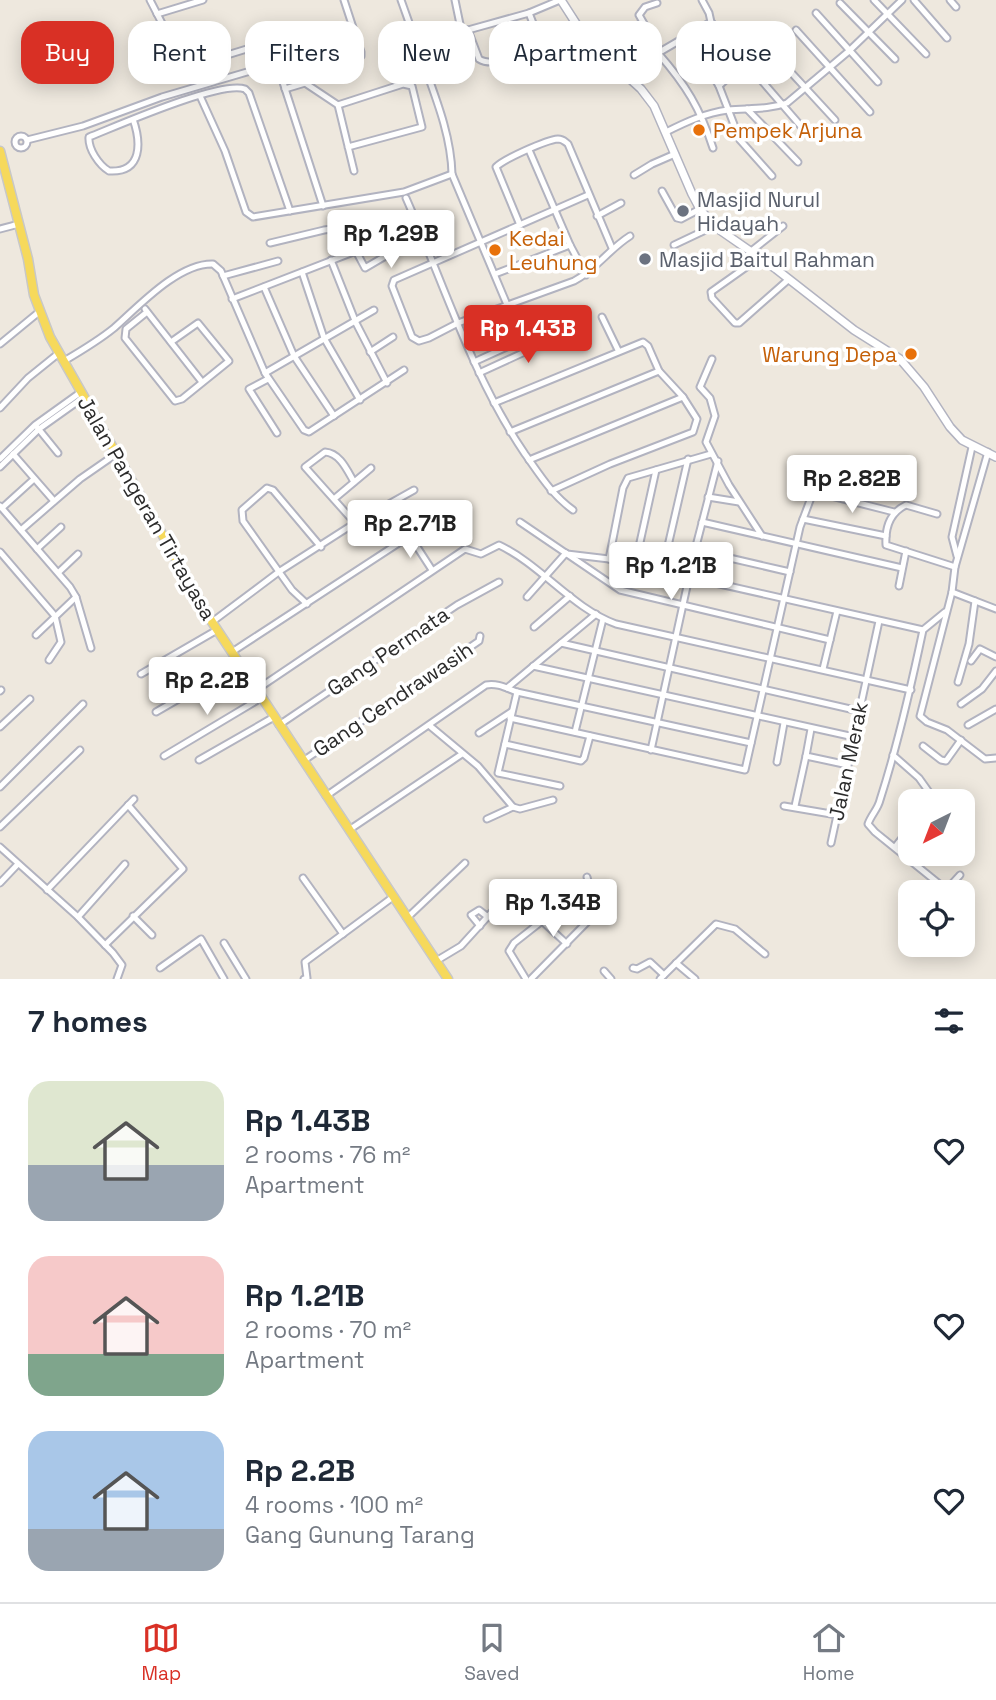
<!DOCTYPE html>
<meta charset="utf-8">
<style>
:root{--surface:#fff;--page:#f2f2f3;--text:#1f2937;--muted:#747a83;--line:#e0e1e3;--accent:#d93025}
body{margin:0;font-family:"Space Grotesk",sans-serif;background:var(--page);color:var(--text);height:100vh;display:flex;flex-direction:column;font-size:26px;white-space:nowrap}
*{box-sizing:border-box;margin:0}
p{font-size:23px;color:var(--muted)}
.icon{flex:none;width:38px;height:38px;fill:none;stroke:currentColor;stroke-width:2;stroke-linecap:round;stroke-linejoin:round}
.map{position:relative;height:979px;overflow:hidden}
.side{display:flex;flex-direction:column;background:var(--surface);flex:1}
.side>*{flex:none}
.banner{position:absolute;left:21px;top:21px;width:956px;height:63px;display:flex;gap:14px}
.needle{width:46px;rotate:222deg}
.controls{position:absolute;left:898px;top:789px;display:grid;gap:14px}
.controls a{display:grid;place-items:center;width:77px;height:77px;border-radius:14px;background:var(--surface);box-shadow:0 4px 18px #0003;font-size:35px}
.price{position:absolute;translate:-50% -60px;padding:0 16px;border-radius:7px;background:#fff;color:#222;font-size:23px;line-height:46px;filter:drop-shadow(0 2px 4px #0008)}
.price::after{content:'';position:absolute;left:50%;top:42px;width:21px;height:16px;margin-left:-10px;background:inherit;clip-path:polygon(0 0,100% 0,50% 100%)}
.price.active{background:var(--accent);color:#fff}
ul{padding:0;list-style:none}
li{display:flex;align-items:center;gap:21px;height:175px;padding:0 28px}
li span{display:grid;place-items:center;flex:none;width:196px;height:140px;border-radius:21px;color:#555}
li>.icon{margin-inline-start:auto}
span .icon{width:84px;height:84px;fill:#fffc;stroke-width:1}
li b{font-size:30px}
h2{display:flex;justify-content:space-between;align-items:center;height:84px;padding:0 28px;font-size:30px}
.chip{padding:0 24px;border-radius:21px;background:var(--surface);box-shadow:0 4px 18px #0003;font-size:24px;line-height:63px}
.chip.active{background:var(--accent);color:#fff}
.dock{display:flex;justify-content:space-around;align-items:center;height:98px;border-top:2px solid var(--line);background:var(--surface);font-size:19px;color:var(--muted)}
.dock a{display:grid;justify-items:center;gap:4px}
.dock .active{color:var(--accent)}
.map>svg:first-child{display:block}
</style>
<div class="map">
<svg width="996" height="979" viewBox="0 0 996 979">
<rect width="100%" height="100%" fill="#eee8de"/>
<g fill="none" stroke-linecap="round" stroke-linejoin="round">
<defs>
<g id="street">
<polyline points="150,0 185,68 305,31"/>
<polyline points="401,0 417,45"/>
<polyline points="455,0 461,29"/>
<polyline points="702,0 709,13 711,22"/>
<polyline points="874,0 926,54"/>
<polyline points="914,0 947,38"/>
<polyline points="950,0 956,7"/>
<polyline points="840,3 895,59"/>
<polyline points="529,13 550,67"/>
<polyline points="816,13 878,82"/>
<polyline points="157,14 203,0"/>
<path d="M468 30 479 59C492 68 527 55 542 51"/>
<polyline points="796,30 870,112"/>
<polyline points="651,36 639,15 645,7 657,3"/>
<polyline points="683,38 705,63 719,86 740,140 772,176"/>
<polyline points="763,42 835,120"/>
<polyline points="596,49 642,23"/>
<polyline points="705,63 729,44"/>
<polyline points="305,83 338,105"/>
<polyline points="719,86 745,62"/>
<polyline points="285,89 305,83 319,72 361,56 361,52 344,0"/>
<polyline points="200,96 225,151 246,212 253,217 404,192 452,174"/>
<polyline points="747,109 798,162"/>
<path d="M133 119C141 142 143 173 109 171 99 165 88 149 89 137 117 126 221 80 245 89L249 93 290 211"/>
<path d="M666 132C686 122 705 113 728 110 748 108 768 110 787 103L849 51 902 0"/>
<circle cx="21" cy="142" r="6"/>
<polyline points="27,140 83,126 162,97 271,65 277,67 280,73 323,206"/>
<polyline points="348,147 422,127 412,86 403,84 338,105 354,171"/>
<path d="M713 148C700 108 686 85 658 53L711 22 806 132"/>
<polyline points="529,150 570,245 586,275"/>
<polyline points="634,175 652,164 675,154"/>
<polyline points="662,191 677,218 681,219 700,209"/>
<path d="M588 195 394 280 392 286 412 337 419 341 429 338 458 323 574 281C596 270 609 249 630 236"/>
<path d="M406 198C444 284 472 376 525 454 540 475 552 495 573 510"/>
<polyline points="597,216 621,203"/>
<path d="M520 225 496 167C504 159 546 140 558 139 563 139 564 141 568 144L612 248"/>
<polyline points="0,229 19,224"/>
<path d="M270 243 324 230 379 223C393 225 397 239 394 251L365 268 356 251 353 227"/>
<polyline points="674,245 714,226"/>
<polyline points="750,252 783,226"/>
<polyline points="759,258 711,292 712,298 735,323 739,323 789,279"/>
<polyline points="331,260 356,323 387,383"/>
<polyline points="302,272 324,338 360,400"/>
<polyline points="495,274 570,245"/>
<polyline points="223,276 278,261"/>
<polyline points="264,287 294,356 334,416"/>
<polyline points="232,299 356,251"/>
<path d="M508 307 452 174C451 130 431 87 417 45L461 29 468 30 529 13 560 0"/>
<polyline points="145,309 202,382"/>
<polyline points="147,312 126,329 125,338 175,401 182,399 229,361 198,323 171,342"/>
<polyline points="602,317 618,350"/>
<polyline points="0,344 39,312"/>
<polyline points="370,352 393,337"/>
<polyline points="712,359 700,387 710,398 715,416 706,442 729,485 762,536"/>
<path d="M64 361C81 351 98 341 114 328 138 307 178 263 213 264L221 271 265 373 304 430 309 432 404 370"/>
<polyline points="474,362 546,329"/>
<polyline points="265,373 374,310"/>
<polyline points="479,373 566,333"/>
<polyline points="268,379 249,389 277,433"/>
<polyline points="494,403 643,342 648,346 659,371 683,397 697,419 693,432 610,464 551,491"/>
<polyline points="0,408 28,378 59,353"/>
<polyline points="37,427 58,453"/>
<polyline points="510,432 659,371"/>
<polyline points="988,452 955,567 952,592 920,716 927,722 947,730 985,759 996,758"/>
<polyline points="13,454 54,501"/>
<polyline points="0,459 35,425 81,392"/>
<polyline points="529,460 683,397"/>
<polyline points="0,467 39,429 84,397"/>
<path d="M354 482C347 470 340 453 325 452L305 467 355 523"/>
<polyline points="708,497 739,502"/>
<polyline points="334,499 371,468"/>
<polyline points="0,506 70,587 76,597 91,648"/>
<polyline points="2,508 34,479"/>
<path d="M937 514 906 505C889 513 885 528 886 545L955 567"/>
<polyline points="803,519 886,536"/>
<polyline points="520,522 620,590 830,640"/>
<polyline points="702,522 902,568"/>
<polyline points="21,530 80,479 116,454"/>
<polyline points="410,536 432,570"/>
<polyline points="37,549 61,527"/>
<polyline points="695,550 790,572"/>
<polyline points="0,552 55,616 61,642 49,660"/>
<polyline points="567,554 609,559 923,630"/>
<polyline points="957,556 952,537 972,447"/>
<polyline points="609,559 623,488 628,478 711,454"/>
<polyline points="635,565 656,470"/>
<polyline points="59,572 78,554"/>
<polyline points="662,572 688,459"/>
<polyline points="899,586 906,551"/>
<polyline points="952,592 996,609"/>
<polyline points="527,597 566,553"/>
<polyline points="307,604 292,590 243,521 242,510 267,488 273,490 321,547"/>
<path d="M945 612 923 630C911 687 898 744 880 800 878 809 871 815 868 824L875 832 943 887H949L960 875"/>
<polyline points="212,622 280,571 355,523 414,490"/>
<polyline points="534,627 570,596"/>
<polyline points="36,635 76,597"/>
<polyline points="561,643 859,711"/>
<polyline points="232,652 434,520"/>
<polyline points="971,661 980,649 996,657"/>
<polyline points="533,666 854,737"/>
<polyline points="823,669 837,611"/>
<polyline points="141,674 217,630"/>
<polyline points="958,682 969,644 975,601"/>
<polyline points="507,688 596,614"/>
<path d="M256 690 465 549 481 554 499 545C541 565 572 608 616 624L911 690"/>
<polyline points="0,691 1,690"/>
<polyline points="517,692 498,773 560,786"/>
<polyline points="961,704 982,689 996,671"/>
<polyline points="156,712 239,664"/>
<polyline points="510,718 745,770 800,527 812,495 819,493 894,512"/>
<polyline points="279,725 457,605 499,582"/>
<polyline points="968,725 996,709"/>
<polyline points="430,726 478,766 513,807"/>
<polyline points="0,727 30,699"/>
<polyline points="811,729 806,756 848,765"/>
<polyline points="575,732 603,619"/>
<polyline points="479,733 511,712"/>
<polyline points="505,744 581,761 584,758 590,736"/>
<polyline points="923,746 941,760 946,761 961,740"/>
<polyline points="651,750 695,550 718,461"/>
<polyline points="893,755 919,778 934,799 932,802"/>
<polyline points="164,756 261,698"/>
<polyline points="199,760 274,717"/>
<polyline points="303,761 479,641 480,636"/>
<polyline points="777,762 784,723"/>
<polyline points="0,787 83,704"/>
<path d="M326 796 486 685C498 683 506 688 517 692L751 743"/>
<polyline points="784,806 837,815"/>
<polyline points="795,806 806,756"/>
<polyline points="487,819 513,807 520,809 553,800"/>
<polyline points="0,827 80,750"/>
<polyline points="349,830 462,754"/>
<polyline points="831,843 879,621"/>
<polyline points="0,847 78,917 113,953 122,965 117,979"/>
<polyline points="895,847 910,828"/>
<polyline points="303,878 343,934"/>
<polyline points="0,883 18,864"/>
<polyline points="47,890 134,799"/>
<polyline points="133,916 152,935"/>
<polyline points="78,917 125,864"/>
<polyline points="407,918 465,863"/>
<polyline points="480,926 471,915 479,910 488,917"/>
<polyline points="224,943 246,979"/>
<polyline points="105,945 183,869 128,805"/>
<polyline points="436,961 461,946 501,902"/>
<polyline points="676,963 695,979"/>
<polyline points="160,968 201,939 224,979"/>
<polyline points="633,968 637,969 650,962 664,975"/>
<polyline points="604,971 611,979"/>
<polyline points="304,979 307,978 305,962 393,897"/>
<polyline points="526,979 509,951 514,943 542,921 567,944"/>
<polyline points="531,979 593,916 593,901 587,877"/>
<polyline points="660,979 716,924 735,929 765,954"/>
</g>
<polyline id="secondary" points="561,0 586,39 641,89 654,106 692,194 700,209 714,226 776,269 854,330 900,359 924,387 950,427 962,440 996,457"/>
<polyline id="primary" points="0,151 28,259 34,295 50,337 212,622 448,979"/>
</defs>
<use href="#street" stroke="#b2b3c0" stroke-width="9"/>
<use href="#secondary" stroke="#b2b3c0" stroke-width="10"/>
<use href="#primary" stroke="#c8c8c8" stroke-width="11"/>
<use href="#street" stroke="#fff" stroke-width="5"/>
<use href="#secondary" stroke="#fff" stroke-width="7"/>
<use href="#primary" stroke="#f6d95b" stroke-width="8"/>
</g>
<g fill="#e8710a" stroke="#fff" stroke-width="2.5">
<circle cx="699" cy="130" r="7"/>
<circle cx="495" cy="250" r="7"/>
<circle cx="911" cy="354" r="7"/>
</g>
<g fill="#6b7280" stroke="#fff" stroke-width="2.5">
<circle cx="683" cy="211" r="7"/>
<circle cx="645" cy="259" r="7"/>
</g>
<g text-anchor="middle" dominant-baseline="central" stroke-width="7" stroke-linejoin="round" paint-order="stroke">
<g font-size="21" fill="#c56008" stroke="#fff" text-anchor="start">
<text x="713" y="130">Pempek Arjuna</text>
<text x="509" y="238">Kedai<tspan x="509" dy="24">Leuhung</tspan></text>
<text x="897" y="354" text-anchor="end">Warung Depa</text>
</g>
<g font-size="21" fill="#5b616d" stroke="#fff" text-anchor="start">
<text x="697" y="199">Masjid Nurul<tspan x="697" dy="24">Hidayah</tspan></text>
<text x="659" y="259">Masjid Baitul Rahman</text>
</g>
<g font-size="21" fill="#2c2c2c" stroke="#fff">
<text transform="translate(147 508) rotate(60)">Jalan Pangeran Tirtayasa</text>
<text transform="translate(388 651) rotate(-34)">Gang Permata</text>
<text transform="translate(393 699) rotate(-34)">Gang Cendrawasih</text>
<text transform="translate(848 761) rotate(-78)">Jalan Merak</text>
</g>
</g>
</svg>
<div class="controls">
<a><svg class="needle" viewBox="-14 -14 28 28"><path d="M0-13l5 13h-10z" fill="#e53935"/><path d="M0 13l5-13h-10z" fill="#747a83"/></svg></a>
<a><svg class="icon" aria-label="locate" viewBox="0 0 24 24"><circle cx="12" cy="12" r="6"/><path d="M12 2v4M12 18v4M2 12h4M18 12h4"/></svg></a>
</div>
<b class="price" style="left:391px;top:270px">Rp 1.29B</b>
<b class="price active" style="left:528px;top:365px">Rp 1.43B</b>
<b class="price" style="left:852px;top:515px">Rp 2.82B</b>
<b class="price" style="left:410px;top:560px">Rp 2.71B</b>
<b class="price" style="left:671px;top:602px">Rp 1.21B</b>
<b class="price" style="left:207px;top:717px">Rp 2.2B</b>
<b class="price" style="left:553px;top:939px">Rp 1.34B</b>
<div class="banner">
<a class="chip active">Buy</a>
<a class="chip">Rent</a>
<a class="chip">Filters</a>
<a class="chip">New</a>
<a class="chip">Apartment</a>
<a class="chip">House</a>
</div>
</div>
<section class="side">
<h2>7 homes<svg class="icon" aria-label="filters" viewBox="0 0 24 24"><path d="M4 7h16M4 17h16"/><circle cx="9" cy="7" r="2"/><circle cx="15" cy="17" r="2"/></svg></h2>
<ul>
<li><span style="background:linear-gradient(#dfe7d0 60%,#9aa5b1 0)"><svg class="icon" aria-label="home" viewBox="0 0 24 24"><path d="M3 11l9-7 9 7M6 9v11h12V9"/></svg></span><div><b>Rp 1.43B</b><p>2 rooms · 76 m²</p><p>Apartment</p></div><svg class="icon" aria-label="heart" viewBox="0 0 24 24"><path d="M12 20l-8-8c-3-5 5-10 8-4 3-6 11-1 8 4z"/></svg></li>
<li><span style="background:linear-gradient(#f6c9c9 70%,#7fa58c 0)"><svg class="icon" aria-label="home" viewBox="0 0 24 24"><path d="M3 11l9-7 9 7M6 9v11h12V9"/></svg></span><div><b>Rp 1.21B</b><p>2 rooms · 70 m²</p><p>Apartment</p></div><svg class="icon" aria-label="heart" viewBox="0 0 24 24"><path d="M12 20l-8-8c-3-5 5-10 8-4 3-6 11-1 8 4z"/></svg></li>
<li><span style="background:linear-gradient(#a9c7e8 70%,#9aa5b1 0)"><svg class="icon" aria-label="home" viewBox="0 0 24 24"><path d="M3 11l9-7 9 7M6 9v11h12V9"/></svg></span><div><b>Rp 2.2B</b><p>4 rooms · 100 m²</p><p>Gang Gunung Tarang</p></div><svg class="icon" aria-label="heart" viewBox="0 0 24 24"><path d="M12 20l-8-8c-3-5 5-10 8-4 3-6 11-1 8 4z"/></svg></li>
</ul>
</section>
<nav class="dock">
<a class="active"><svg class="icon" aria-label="map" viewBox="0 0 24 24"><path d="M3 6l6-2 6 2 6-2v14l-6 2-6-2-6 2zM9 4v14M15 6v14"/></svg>Map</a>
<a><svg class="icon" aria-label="saved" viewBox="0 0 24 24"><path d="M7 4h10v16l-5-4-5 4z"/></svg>Saved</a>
<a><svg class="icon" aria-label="home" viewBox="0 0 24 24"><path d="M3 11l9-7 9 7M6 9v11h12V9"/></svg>Home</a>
</nav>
